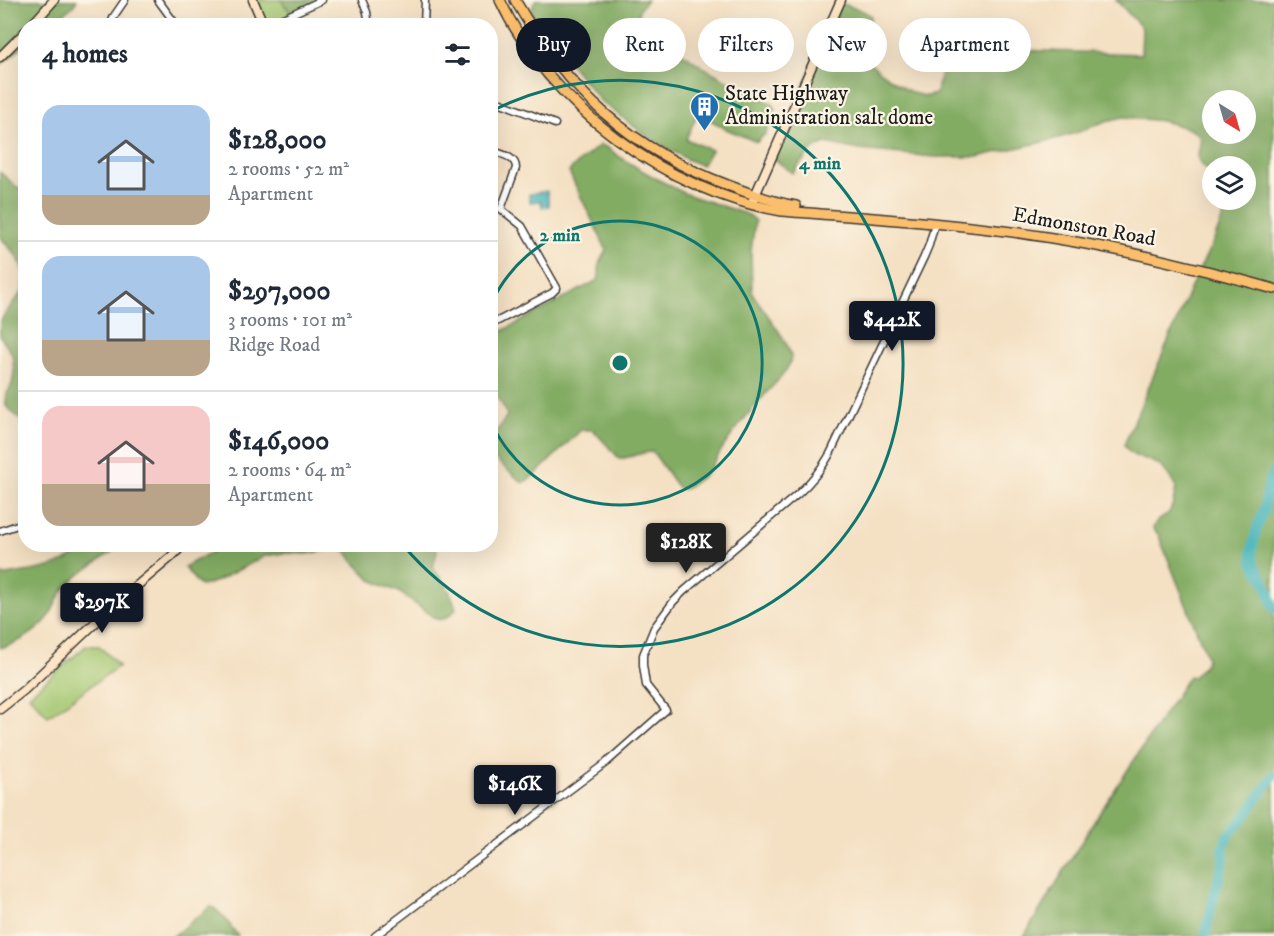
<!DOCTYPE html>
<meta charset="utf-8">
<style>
:root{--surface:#fff;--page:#f6f6f7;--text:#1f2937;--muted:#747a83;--line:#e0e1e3;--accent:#111827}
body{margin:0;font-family:"IM FELL DW Pica",serif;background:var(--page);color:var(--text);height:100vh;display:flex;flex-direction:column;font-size:22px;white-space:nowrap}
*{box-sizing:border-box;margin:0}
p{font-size:20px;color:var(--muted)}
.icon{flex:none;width:33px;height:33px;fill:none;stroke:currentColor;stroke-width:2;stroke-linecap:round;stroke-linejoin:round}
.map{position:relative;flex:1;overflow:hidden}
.details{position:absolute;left:18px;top:18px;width:480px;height:534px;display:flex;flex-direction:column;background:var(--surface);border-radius:24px;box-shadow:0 6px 24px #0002}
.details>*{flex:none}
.top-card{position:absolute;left:516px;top:18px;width:570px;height:54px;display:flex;gap:12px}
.needle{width:39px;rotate:143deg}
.fabs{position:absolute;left:1202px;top:90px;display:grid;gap:12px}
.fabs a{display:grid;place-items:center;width:54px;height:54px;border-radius:50%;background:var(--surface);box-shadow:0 6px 24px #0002;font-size:30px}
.price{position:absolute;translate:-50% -51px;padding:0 14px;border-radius:6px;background:var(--accent);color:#fff;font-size:20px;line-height:39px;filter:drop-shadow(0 2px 3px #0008)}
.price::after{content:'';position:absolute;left:50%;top:36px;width:18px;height:14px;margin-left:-9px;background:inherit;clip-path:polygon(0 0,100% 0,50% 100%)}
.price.on{background:#222;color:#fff}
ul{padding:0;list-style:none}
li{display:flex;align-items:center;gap:18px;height:150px;padding:0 24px}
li+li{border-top:2px solid var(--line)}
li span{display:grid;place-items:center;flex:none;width:168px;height:120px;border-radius:18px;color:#555}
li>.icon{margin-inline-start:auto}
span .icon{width:72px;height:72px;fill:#fffc;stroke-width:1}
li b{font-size:26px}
h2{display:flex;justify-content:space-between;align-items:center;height:72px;padding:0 24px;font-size:26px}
.pill{padding:0 21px;border-radius:27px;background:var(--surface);box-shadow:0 6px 24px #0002;font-size:21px;line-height:54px}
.pill.on{background:var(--accent);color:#fff}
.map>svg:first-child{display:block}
</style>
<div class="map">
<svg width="1274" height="936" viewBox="0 0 1274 936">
<rect width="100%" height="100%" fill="#fcf5e5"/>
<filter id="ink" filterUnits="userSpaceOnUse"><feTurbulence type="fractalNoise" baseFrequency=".0167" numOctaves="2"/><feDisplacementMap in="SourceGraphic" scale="12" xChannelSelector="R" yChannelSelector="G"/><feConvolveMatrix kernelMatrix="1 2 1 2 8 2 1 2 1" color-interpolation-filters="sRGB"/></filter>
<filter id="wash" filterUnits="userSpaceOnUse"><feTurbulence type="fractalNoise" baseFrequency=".008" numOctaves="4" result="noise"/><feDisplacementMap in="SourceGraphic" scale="24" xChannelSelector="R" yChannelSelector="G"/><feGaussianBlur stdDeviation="1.35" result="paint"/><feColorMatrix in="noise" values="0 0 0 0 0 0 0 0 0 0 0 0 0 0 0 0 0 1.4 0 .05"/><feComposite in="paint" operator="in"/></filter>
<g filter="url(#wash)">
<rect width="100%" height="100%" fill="#f4e0c3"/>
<g fill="#a4c872" stroke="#607247" stroke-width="1.5">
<polygon points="253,0 281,0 292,14 266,25"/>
<polygon points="86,646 99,646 119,666 48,716 29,695"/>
</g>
<g fill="#83ac64" stroke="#506440" stroke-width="1.5" fill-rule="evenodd">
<polygon points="0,0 77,0 74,5 51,25 26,26 25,45 0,65"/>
<polygon points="281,0 322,0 292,14"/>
<polygon points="535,0 647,0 640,8 638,14 643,23 660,37 703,67 757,97 772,103 775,110 765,134 757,142 726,129 698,113 686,139 711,150 703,164 701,165 686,159 644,134 600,101 547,35 533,14 532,9"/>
<path d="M1116 0H1274V936H1024L1095 820 1189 676 1193 677 1205 664 1207 657 1158 534 1153 529C1156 516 1164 521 1169 512 1174 506 1174 496 1176 488 1172 481 1168 472 1161 467 1146 454 1136 464 1124 445L1194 280 1214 240 1230 200H1245V166H1212V172C1194 163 1197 158 1201 140L1197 133 1187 128 1162 121 1124 117 1106 121 1076 133 1051 140 977 157H935L860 150 825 143 813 149 792 173 772 157 840 3C850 7 864 9 871 16L870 22 861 48 860 52C872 67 908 96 927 96 929 96 934 94 936 94L944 63 983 45 992 43 994 47 1011 52 1018 50 1141 54 1142 28ZM1212 100H1245V134H1212Z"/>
<path d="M600 145 606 147 626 161 655 178 686 194 749 215 755 221 751 252 752 290 754 296C762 308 793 347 791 359 790 368 774 385 767 392 752 409 737 427 724 446 717 457 713 466 703 476 697 481 691 485 684 489L678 488 653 452C641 451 631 459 619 458L593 430H581L536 474 523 483 491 456V435L500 427 507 415C503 405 500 399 491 394V337L598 280C600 275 599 271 599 266 599 259 605 255 606 249L569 172 572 168Z"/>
<polygon points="0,172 17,187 25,190 25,424 6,406 6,396 12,384 14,371 12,354 0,336 0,322 10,307 23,291 25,277 21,265 15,254 0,237"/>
<path d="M86 545H120C103 561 79 571 64 589 57 598 54 609 48 618 37 632 17 644 0 648V576C31 570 64 570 86 545Z"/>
<path d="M224 545H436L437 551 433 568C443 581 452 592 456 609 450 615 446 621 436 619L399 592 371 580 353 561 347 552 337 548 307 554 283 553 265 556 217 581 202 586 199 585 184 567Z"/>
<polygon points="210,907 214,908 224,917 238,936 173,936"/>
</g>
<polygon fill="#43b3b9" stroke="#30686a" stroke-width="1.5" points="547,191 549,206 542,207 541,201 530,202 529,194"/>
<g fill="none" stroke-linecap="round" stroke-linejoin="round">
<g stroke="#43b3b9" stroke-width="10">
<polyline points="1274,472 1269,482 1264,509 1256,531 1252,551 1253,562 1265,582 1274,608"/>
<polyline points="1205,936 1213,900 1224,859 1223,849 1227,837 1244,818 1274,775"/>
</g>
</g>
</g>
<g filter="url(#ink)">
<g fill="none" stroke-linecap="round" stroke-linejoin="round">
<defs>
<g id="street">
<polyline points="158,0 177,26"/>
<polyline points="362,0 367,12 369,26"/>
<polyline points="110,26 114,16 125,0"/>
<polyline points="266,26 322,0"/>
<polyline points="424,26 425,0"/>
<polyline points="490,100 501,103 555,124"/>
<path d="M490 150C500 154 516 156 516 168L501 209 522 226 557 288 552 293 490 325"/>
<polyline points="0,531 26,522"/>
<path d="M375 936 607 762 666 710 646 685 643 665V655L654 628 673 602 684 591 798 494C811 482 821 470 830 454L924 257 929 245 935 224"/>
</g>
<g id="secondary">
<polyline points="253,0 264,26"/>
<polyline points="31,26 54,0"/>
<polyline points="0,57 26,31"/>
<polyline points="753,200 841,0"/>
<polyline points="0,709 24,690 114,605 171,557 178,550 180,544"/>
</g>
<g id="primary">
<path d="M500 0C549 106 667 192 782 211 870 218 959 223 1046 237 1123 249 1199 268 1274 289"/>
<path d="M515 0C568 92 630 149 730 186 751 194 773 202 796 206"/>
</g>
</defs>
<use href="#street" stroke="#3c3935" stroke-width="9"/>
<use href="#secondary" stroke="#3c3935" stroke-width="11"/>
<use href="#primary" stroke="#3c3935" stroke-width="12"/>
<use href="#street" stroke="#fff" stroke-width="6"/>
<use href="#secondary" stroke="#fde5c5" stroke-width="8"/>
<use href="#primary" stroke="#fabe6d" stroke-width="9"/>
</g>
</g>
<g fill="none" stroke="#0f766e" stroke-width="3">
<path d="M491 304A142 142 0 1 1 491 422"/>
<path d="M492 111A283 283 0 1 1 403 545"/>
</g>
<defs>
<symbol id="building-pin" viewBox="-11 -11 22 30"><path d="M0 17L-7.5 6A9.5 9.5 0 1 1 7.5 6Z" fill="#1f6fb2" stroke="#fcf5e5"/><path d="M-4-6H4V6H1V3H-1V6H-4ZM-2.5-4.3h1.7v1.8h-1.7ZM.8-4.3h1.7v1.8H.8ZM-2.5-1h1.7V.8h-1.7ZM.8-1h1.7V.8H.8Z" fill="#fff"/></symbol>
</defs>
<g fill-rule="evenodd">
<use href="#building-pin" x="688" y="90" width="33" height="45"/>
</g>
<g text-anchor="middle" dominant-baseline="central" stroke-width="4.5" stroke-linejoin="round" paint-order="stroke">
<g font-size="21" fill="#1c1c1c" stroke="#fcf5e5" text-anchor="start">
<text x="725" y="94">State Highway<tspan x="725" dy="24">Administration salt dome</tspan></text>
</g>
<g font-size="21" fill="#1c1c1c" stroke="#fcf5e5">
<text transform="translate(1084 227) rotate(10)">Edmonston Road</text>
</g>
</g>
<circle cx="620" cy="363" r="9" fill="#0f766e" stroke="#fcf5e5" stroke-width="3"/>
<g font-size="18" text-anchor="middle" font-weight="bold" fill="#0f766e" stroke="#fcf5e5" stroke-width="4.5" stroke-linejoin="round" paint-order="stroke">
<text x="820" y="169">4 min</text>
<text x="560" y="241">2 min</text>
</g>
</svg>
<div class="fabs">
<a><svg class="needle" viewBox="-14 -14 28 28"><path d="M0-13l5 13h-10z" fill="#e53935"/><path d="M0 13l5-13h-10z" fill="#747a83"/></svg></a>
<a><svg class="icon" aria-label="layers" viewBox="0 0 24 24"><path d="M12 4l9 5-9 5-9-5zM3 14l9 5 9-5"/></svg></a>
</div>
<b class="price" style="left:892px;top:352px">$442K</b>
<b class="price on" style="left:686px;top:574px">$128K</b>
<b class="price" style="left:102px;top:634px">$297K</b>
<b class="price" style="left:515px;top:816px">$146K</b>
<div class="top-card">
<a class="pill on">Buy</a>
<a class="pill">Rent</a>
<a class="pill">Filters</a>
<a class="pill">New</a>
<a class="pill">Apartment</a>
</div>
<section class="details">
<h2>4 homes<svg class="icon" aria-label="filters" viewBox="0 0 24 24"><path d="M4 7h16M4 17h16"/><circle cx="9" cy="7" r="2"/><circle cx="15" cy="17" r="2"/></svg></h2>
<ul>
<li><span style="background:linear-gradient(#a9c7e8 75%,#b9a48a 0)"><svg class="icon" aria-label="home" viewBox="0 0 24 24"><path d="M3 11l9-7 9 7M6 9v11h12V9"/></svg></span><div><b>$128,000</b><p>2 rooms · 52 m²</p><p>Apartment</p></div></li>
<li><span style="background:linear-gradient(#a9c7e8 70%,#b9a48a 0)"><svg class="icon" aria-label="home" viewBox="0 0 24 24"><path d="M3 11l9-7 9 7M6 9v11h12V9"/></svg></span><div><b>$297,000</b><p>3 rooms · 101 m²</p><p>Ridge Road</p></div></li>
<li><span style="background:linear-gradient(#f6c9c9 65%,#b9a48a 0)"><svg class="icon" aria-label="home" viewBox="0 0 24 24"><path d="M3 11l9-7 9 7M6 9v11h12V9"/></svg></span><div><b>$146,000</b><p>2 rooms · 64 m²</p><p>Apartment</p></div></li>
</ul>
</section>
</div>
